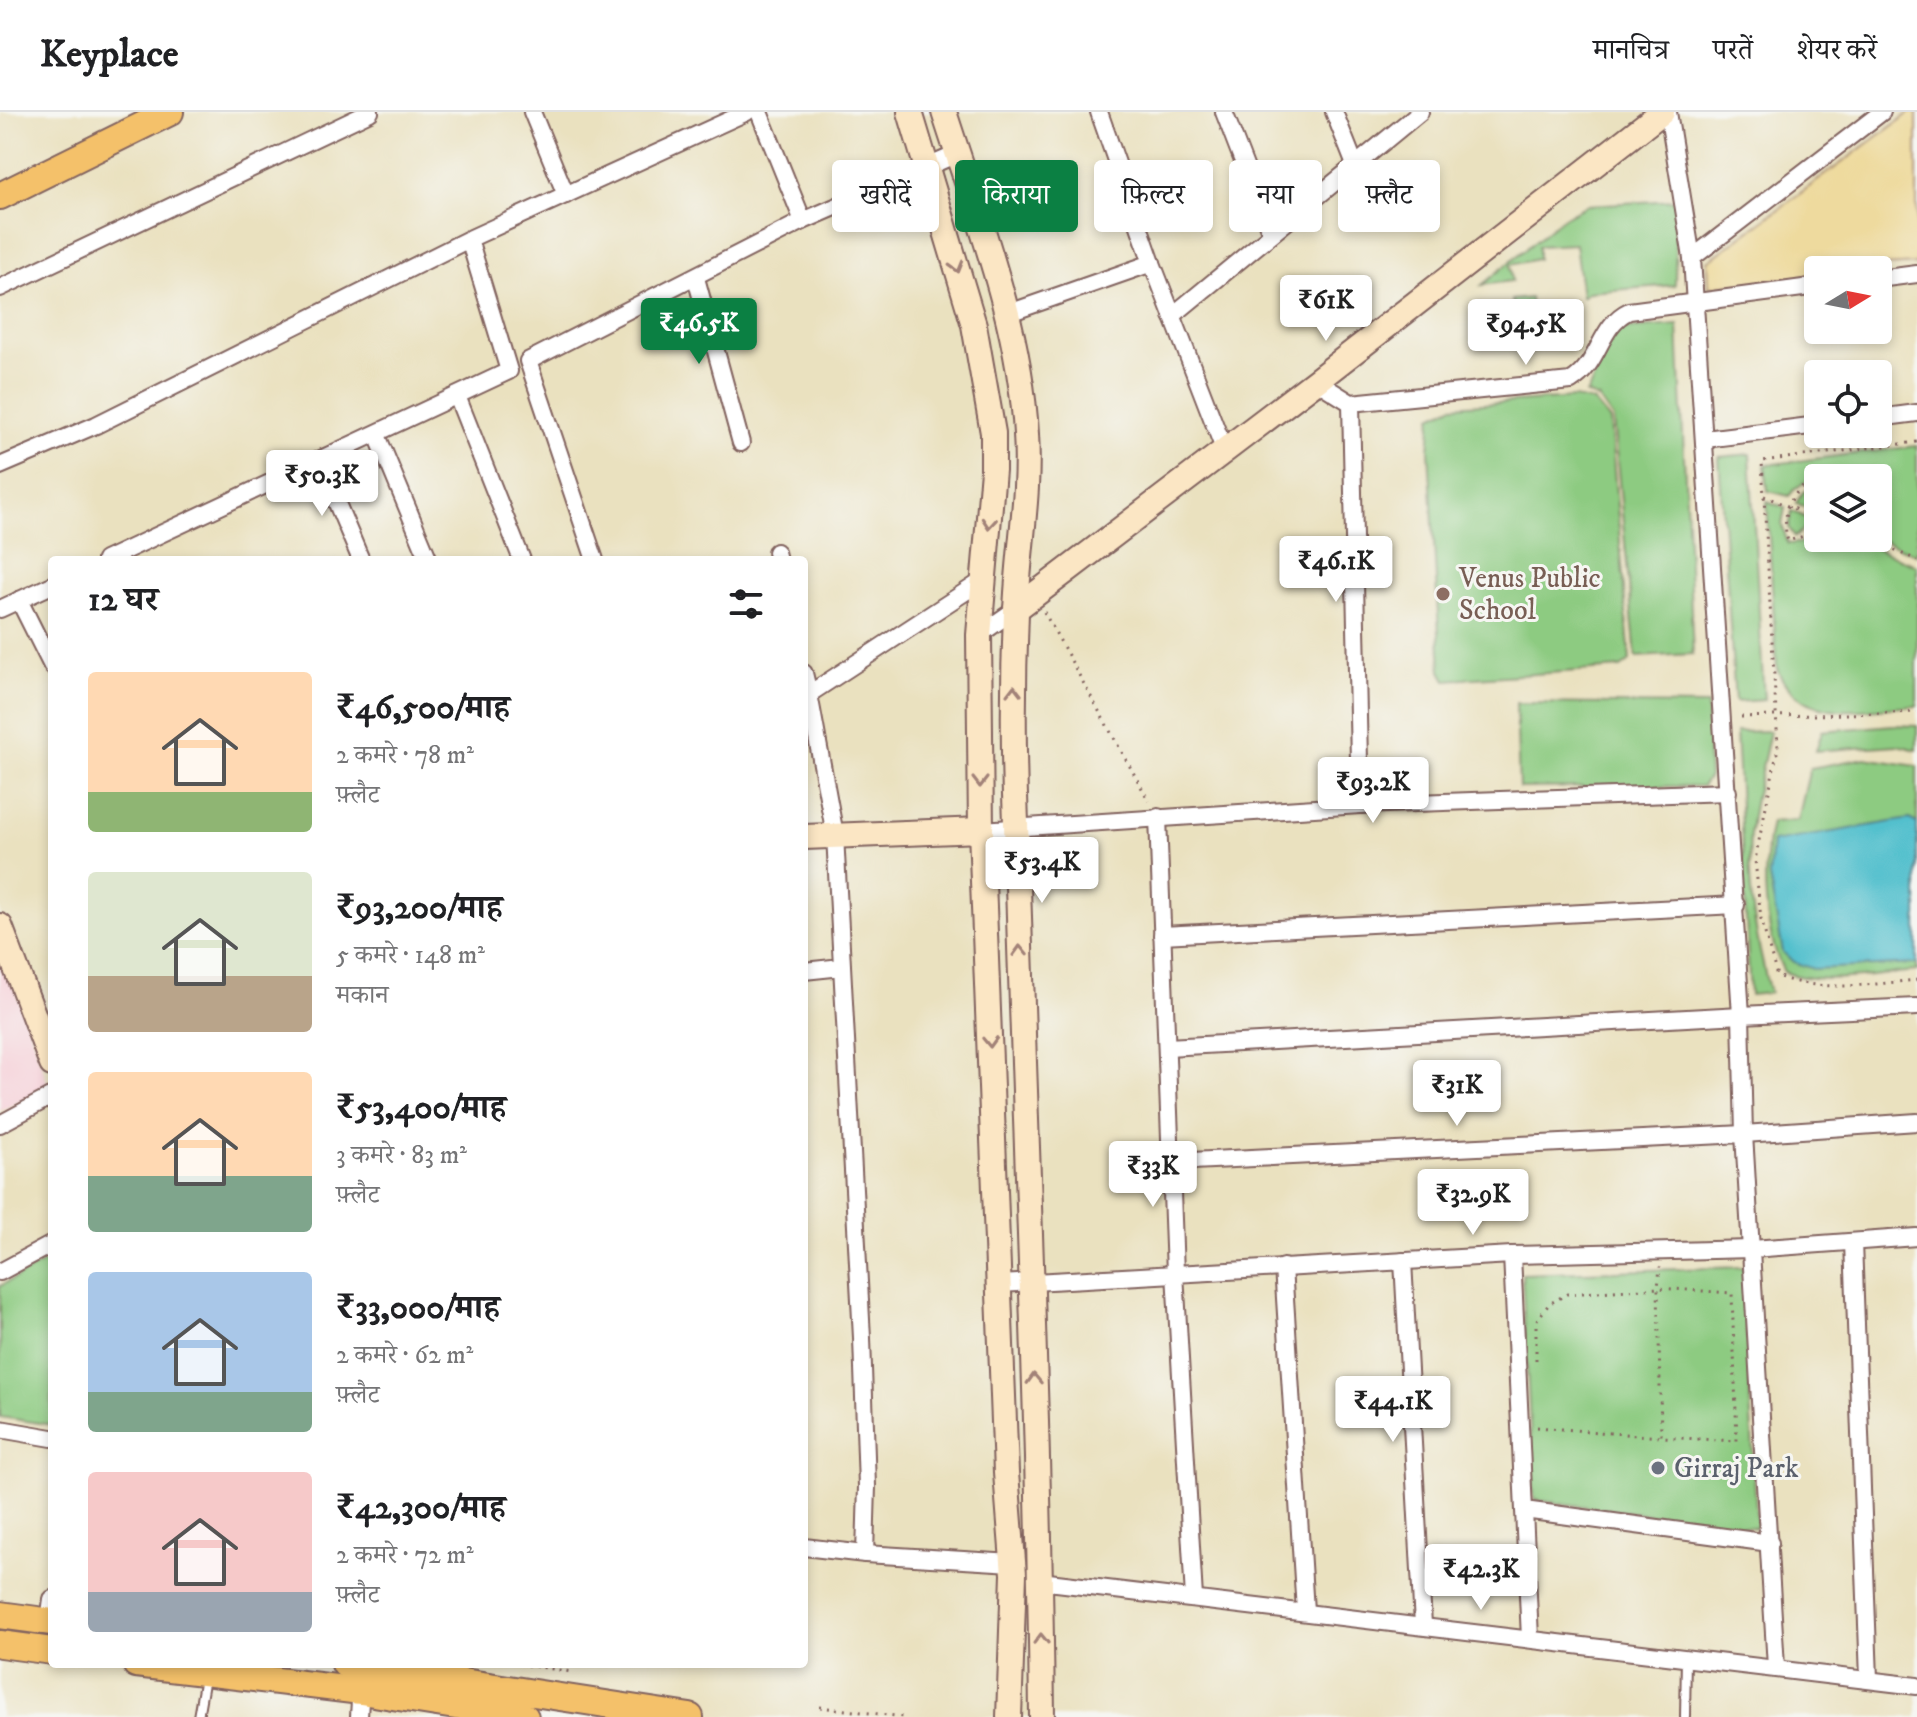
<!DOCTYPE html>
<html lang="hi">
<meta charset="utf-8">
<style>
:root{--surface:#fff;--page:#f2f2f2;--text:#202124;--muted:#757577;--line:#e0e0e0;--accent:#0b8043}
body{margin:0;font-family:"IM FELL DW Pica","Noto Serif Devanagari",serif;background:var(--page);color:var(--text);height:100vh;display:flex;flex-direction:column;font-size:30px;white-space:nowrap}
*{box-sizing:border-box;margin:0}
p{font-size:26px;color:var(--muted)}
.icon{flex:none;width:44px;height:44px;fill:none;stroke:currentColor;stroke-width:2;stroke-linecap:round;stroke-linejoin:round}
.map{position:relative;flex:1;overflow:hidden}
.panel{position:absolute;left:48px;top:444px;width:760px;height:1112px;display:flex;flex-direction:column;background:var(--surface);border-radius:8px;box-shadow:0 4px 12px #0003}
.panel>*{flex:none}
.banner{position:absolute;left:832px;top:48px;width:760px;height:72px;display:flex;gap:16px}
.needle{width:52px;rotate:80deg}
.buttons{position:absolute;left:1804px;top:144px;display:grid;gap:16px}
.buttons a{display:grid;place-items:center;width:88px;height:88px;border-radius:8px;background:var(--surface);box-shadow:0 4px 12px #0003;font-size:40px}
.price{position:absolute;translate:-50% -68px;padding:0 18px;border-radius:8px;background:#fff;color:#222;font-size:26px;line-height:52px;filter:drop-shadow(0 2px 4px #0008)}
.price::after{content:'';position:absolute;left:50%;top:48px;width:24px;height:18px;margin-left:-12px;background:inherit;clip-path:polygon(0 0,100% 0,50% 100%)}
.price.on{background:var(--accent);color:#fff}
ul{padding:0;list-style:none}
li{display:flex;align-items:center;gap:24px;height:200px;padding:0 40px}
li span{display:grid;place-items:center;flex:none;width:224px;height:160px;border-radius:8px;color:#555}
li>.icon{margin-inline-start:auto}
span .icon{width:96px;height:96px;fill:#fffc;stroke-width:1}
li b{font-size:34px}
h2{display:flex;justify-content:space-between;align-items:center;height:96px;padding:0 40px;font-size:34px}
.pill{padding:0 28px;border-radius:8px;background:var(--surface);box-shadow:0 4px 12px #0003;font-size:28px;line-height:72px}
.pill.on{background:var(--accent);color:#fff}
header{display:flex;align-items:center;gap:48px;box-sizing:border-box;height:112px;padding:0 40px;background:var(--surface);border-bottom:2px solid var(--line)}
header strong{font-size:38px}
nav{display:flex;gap:44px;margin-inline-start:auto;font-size:28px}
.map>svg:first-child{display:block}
</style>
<header>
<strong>Keyplace</strong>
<nav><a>मानचित्र</a><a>परतें</a><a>शेयर करें</a></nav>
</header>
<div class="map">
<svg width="1917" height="1605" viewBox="0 0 1917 1605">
<rect width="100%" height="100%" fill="#f6f6f2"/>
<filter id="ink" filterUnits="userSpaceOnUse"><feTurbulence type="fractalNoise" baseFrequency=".0125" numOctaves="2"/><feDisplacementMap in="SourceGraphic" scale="16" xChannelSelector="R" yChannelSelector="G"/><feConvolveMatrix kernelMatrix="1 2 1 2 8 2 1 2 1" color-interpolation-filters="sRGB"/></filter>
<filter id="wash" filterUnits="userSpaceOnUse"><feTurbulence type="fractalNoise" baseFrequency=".006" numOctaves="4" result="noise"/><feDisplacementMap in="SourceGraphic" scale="32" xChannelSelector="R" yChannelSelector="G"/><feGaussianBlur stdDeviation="1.8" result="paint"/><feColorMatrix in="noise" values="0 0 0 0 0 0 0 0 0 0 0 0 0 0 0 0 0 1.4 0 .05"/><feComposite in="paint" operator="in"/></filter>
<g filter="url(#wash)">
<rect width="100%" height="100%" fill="#eae1bf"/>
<polygon fill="#f6cfd8" points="0,833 49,975 0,999"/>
<g fill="#8dcb81" stroke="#6c7556" stroke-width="2">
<polygon points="1676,88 1675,173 1589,180 1582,185 1575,132 1538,134 1538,147 1510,153 1512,169 1482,173 1564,105 1587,93"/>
<polygon points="1530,186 1533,219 1515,221 1512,188"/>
<path d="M1678 213 1693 542 1636 545 1613 307 1599 287 1586 282C1600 260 1601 237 1619 217Z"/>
<polygon points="1574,286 1594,290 1610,309 1630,549 1621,556 1446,568 1441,559 1429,338 1432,304 1452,294"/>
<path d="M1917 334V443L1878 426V366C1847 366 1809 356 1789 384L1768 379 1765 353Z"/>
<polygon points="1750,342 1764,588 1735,590 1719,345"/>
<polygon points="1817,373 1817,400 1796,391 1803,380"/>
<path d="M1767 390 1785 396 1782 413 1788 432 1808 430 1818 418V426H1853L1917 454V594C1866 596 1801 614 1777 557Z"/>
<polygon points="1792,399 1813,409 1795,425 1789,416"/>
<polygon points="1516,591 1707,593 1709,665 1702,674 1519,676"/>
<polygon points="1893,613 1917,614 1917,638 1897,633 1816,639 1822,619"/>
<path d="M1770 619C1764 652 1752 688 1750 722 1747 778 1756 828 1770 881L1750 883 1736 620Z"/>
<path d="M1865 646 1917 654V859C1879 862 1819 874 1784 860 1763 818 1761 756 1771 710L1798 708 1810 656Z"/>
<polygon points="52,1146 52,1313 0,1305 0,1174"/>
<polygon points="1743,1155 1757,1416 1534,1388 1522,1162"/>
</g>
<polygon fill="#eeda9e" stroke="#9c7c64" stroke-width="2" points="1911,0 1917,0 1917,152 1818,158 1818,163 1709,175 1708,149"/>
<polygon fill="#53c0cd" stroke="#4e707c" stroke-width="2" points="1909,707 1917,711 1917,852 1813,857 1793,850 1783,840 1769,765 1772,730"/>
</g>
<g filter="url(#ink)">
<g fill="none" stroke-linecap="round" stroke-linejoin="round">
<defs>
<g id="lane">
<polyline points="198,1605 205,1565"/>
<polyline points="1685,1605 1686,1545"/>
</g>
<g id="street">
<polyline points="532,0 566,83"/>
<polyline points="759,0 803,109"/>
<polyline points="1099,0 1152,151"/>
<polyline points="1224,0 1271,122"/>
<polyline points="1334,0 1355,53"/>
<polyline points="1668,0 1692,146 1882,0"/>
<polyline points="469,127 747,0"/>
<polyline points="1692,146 1741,903 1917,895"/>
<polyline points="696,166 741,331"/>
<polyline points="1878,167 1917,162"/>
<polyline points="0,176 370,0"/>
<polyline points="1006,202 1152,151 1224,337"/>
<polyline points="1172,204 1420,0"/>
<path d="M1316 269 1351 291 1571 269C1600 252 1599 213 1629 199L1818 174"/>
<polyline points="457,284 522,448"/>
<polyline points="1351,291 1360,693"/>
<polyline points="1878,306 1917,301"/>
<polyline points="377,323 429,448"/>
<polyline points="1705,327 1818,313"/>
<polyline points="319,349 361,448"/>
<polyline points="0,354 96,313 469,127 509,259 105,448"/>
<polyline points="776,440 778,448"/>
<polyline points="595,448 528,249 803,109 957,42"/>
<polyline points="985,467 809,582 835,723 862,1226 867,1374 865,1442 1013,1451"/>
<polyline points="19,488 52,554"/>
<polyline points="0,497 52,473"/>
<polyline points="979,523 1016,497"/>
<polyline points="804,561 809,582"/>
<polyline points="1158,705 1175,1161 1194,1486"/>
<polyline points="981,718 1360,693 1728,680"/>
<polyline points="1162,823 1736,793"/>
<polyline points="804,859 842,855"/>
<polyline points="1167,935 1741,903 1744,1022 1776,1555"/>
<polyline points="0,1012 52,984"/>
<polyline points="1171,1050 1744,1022 1917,1010"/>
<polyline points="1853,1130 1869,1567"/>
<polyline points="1512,1143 1530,1526"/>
<polyline points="1403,1149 1423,1513"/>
<polyline points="1283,1155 1305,1499"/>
<polyline points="0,1160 52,1132"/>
<polyline points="1000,1172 1512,1143 1752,1137 1917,1125"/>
<polyline points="0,1317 52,1326"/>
<polyline points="1524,1398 1770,1431"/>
<polyline points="804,1435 865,1442"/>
<polyline points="1040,1469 1917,1574"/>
<polyline points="49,1509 52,1487"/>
<polyline points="359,1605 361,1572"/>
</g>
<g id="secondary">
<polyline points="910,0 974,213 993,321 993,358 979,523 981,718 1006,1361 1014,1462 1009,1605"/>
<path d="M944 0C977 104 1020 211 1026 322 1030 382 1018 440 1016 500 1013 570 1013 641 1016 711 1025 1009 1039 1307 1042 1605"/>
<polyline points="1016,497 1316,269 1662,0"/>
<polyline points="804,725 981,718"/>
<polyline points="0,814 52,952"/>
</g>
<g id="primary">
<polyline points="0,84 170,0"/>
<polyline points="0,1503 52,1510"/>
<polyline points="0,1532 52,1539"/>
<polyline points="136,1552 361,1579 525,1605"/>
<polyline points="345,1552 690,1605"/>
</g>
</defs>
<use href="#lane" stroke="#82635f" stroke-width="12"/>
<use href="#street" stroke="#82635f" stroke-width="20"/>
<use href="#secondary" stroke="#82635f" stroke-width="28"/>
<use href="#primary" stroke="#82635f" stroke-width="30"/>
<g stroke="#82635f" stroke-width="3" stroke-dasharray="2 6" stroke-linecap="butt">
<path d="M1917 330 1762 349 1778 636 1755 748 1761 807 1777 864C1819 881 1873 872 1917 868"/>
<path d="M1818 370C1791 372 1780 405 1788 429L1807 423 1818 409"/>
<polyline points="1764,384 1818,407"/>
<polyline points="1865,426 1917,448"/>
<polyline points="1044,500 1149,689"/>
<polyline points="1741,605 1917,600"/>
<polyline points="1536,1248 1536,1209 1549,1192 1567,1182 1658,1176 1732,1181 1737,1329 1661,1325 1658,1176 1660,1155"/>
<polyline points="1537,1315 1661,1325"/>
<polyline points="519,1552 572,1560"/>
<polyline points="820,1595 904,1605"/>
</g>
<use href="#lane" stroke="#fff" stroke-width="8"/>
<use href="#street" stroke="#fff" stroke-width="16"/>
<use href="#secondary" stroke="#fbe6c4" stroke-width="24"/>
<use href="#primary" stroke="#f4c16b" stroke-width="26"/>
</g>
<defs><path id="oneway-chevron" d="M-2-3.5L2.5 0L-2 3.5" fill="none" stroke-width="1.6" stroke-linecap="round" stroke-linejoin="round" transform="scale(2)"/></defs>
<g stroke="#a28278">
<use href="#oneway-chevron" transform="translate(957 155) rotate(74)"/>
<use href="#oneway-chevron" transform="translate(989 411) rotate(95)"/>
<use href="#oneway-chevron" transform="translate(1014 579) rotate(-90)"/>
<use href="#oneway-chevron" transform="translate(980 670) rotate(90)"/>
<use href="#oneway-chevron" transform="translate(1020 839) rotate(-92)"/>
<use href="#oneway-chevron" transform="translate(990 930) rotate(88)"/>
<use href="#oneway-chevron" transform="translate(1034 1267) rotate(-92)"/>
<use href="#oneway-chevron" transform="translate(1041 1527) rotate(-91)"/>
</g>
</g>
<circle fill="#8d6e63" stroke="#f6f6f2" stroke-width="3" cx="1443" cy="482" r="8"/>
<circle fill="#6b7280" stroke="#f6f6f2" stroke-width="3" cx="1658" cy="1356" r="8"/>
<g text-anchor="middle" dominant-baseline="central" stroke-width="6" stroke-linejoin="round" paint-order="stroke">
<g font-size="28" fill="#785e54" stroke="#f6f6f2" text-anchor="start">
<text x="1459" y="466">Venus Public<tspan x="1459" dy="32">School</tspan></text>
</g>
<g font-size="28" fill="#5b616d" stroke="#f6f6f2" text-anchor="start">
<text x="1674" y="1356">Girraj Park</text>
</g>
</g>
</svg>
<div class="buttons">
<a><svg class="needle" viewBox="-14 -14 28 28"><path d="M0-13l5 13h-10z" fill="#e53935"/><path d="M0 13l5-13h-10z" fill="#757577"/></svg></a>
<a><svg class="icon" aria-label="locate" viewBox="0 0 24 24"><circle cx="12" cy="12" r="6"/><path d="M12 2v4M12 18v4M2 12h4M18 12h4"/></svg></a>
<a><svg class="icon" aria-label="layers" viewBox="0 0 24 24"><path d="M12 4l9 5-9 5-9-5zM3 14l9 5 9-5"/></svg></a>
</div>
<b class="price" style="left:1326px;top:231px">₹61K</b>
<b class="price on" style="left:699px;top:254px">₹46.5K</b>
<b class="price" style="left:1526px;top:255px">₹94.5K</b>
<b class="price" style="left:322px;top:406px">₹50.3K</b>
<b class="price" style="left:1336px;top:492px">₹46.1K</b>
<b class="price" style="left:1373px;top:713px">₹93.2K</b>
<b class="price" style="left:1042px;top:793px">₹53.4K</b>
<b class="price" style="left:1457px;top:1016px">₹31K</b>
<b class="price" style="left:1153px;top:1097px">₹33K</b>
<b class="price" style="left:1473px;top:1125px">₹32.9K</b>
<b class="price" style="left:1393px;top:1332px">₹44.1K</b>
<b class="price" style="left:1481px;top:1500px">₹42.3K</b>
<div class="banner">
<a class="pill">खरीदें</a>
<a class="pill on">किराया</a>
<a class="pill">फ़िल्टर</a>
<a class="pill">नया</a>
<a class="pill">फ़्लैट</a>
</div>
<section class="panel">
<h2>12 घर<svg class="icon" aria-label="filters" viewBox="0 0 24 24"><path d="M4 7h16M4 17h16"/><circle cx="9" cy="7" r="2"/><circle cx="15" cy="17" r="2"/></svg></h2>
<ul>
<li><span style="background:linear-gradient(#ffd9b3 75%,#8fb573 0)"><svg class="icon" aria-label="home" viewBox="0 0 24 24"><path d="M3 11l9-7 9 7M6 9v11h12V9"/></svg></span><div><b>₹46,500/माह</b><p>2 कमरे · 78 m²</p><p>फ़्लैट</p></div></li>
<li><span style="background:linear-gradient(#dfe7d0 65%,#b9a48a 0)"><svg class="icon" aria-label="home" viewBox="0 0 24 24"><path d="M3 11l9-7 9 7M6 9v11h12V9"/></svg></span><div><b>₹93,200/माह</b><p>5 कमरे · 148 m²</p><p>मकान</p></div></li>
<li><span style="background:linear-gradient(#ffd9b3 65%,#7fa58c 0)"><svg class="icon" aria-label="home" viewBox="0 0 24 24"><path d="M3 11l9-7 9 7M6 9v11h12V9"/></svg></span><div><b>₹53,400/माह</b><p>3 कमरे · 83 m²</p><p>फ़्लैट</p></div></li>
<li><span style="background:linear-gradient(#a9c7e8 75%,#7fa58c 0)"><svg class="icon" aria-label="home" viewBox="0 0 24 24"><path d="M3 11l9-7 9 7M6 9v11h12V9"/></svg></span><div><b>₹33,000/माह</b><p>2 कमरे · 62 m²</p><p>फ़्लैट</p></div></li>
<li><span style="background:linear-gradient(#f6c9c9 75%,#9aa5b1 0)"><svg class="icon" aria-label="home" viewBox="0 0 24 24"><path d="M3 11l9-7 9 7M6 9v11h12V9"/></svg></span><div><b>₹42,300/माह</b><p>2 कमरे · 72 m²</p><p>फ़्लैट</p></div></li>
</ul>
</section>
</div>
